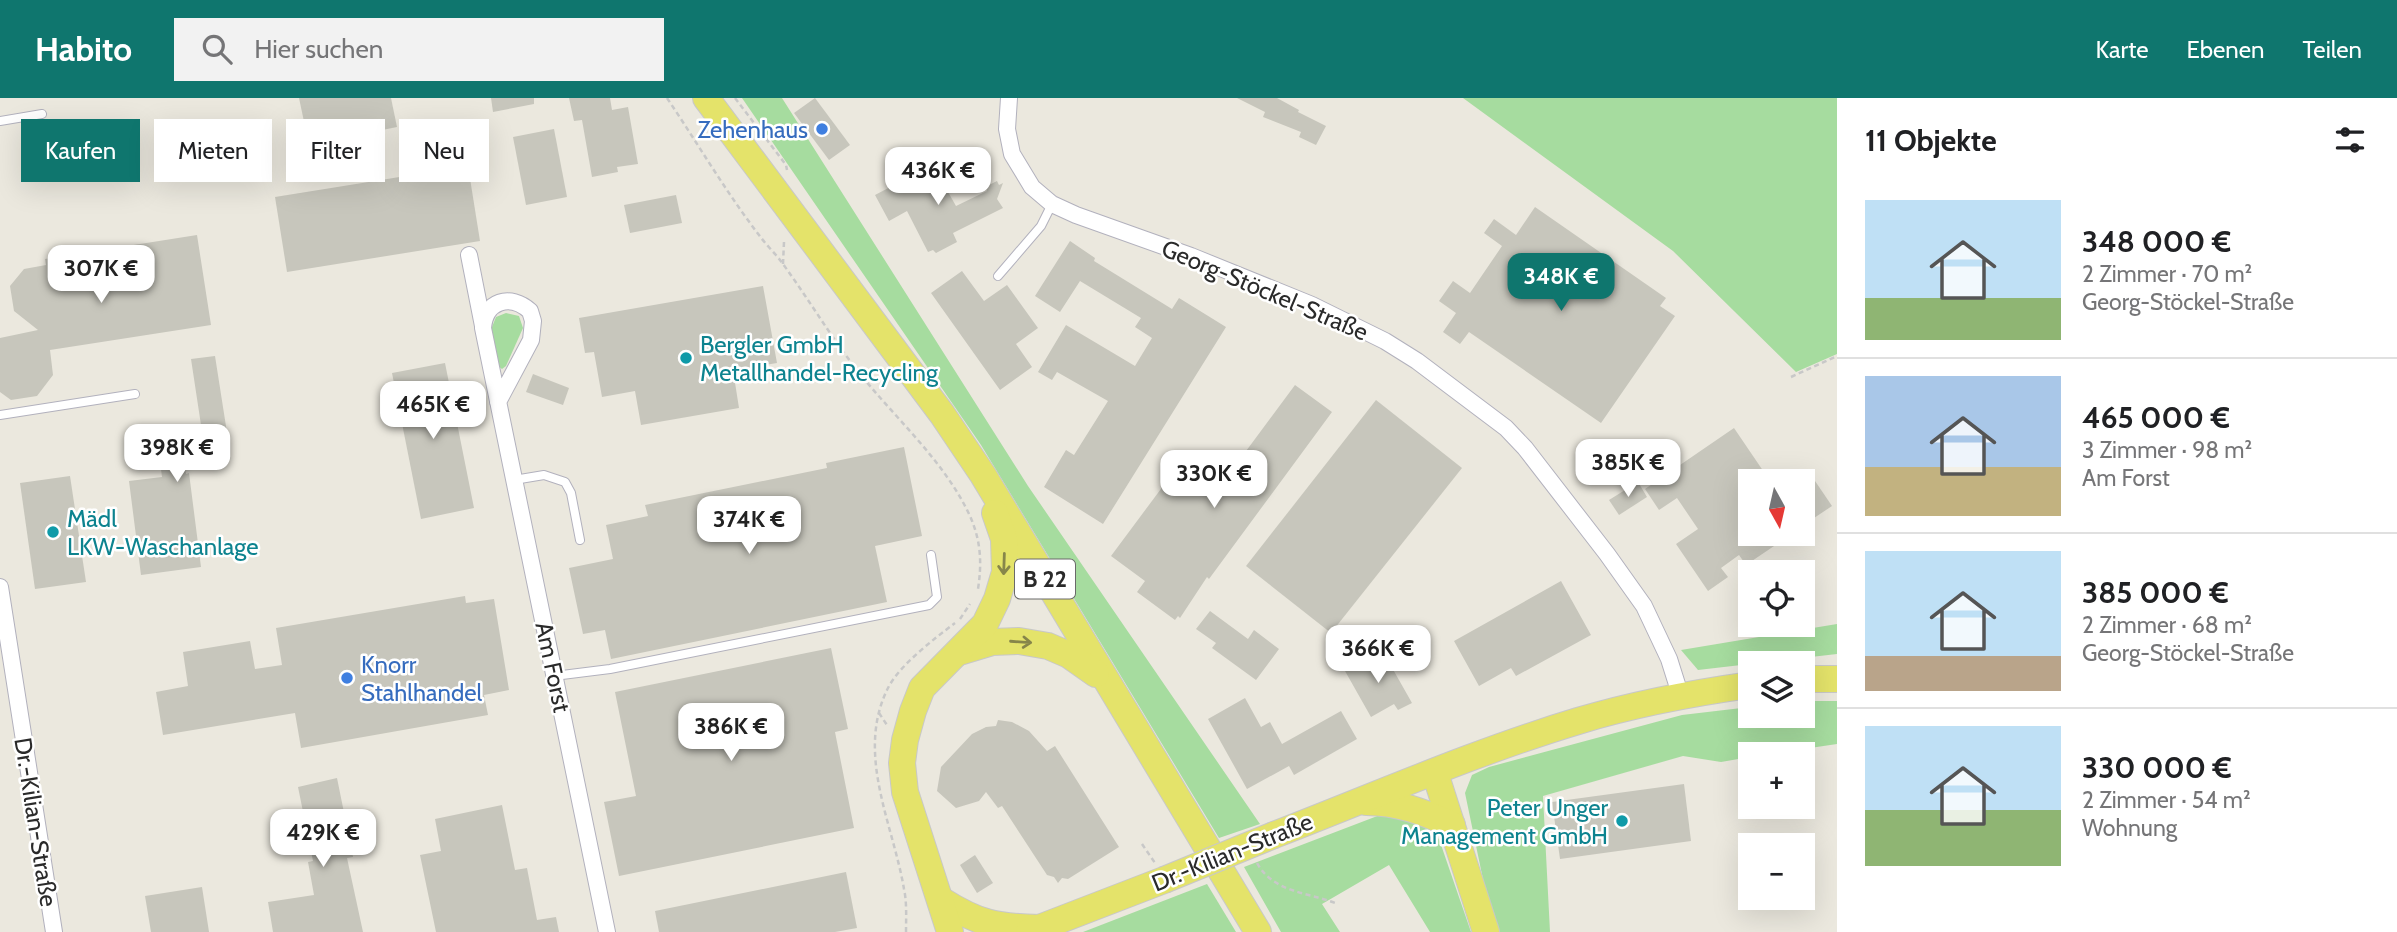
<!DOCTYPE html>
<html lang="de">
<meta charset="utf-8">
<style>
:root{--surface:#fff;--page:#f2f2f2;--text:#202124;--muted:#757577;--line:#e0e0e0;--accent:#0f766e}
body{margin:0;font-family:Cabin,sans-serif;background:var(--page);color:var(--text);height:100vh;display:flex;flex-direction:column;font-size:26px;white-space:nowrap}
*{box-sizing:border-box;margin:0}
p{font-size:23px;color:var(--muted)}
.icon{flex:none;width:38px;height:38px;fill:none;stroke:currentColor;stroke-width:2;stroke-linecap:round;stroke-linejoin:round}
.map{position:relative;flex:1;overflow:hidden}
.sheet{display:flex;flex-direction:column;background:var(--surface);width:560px}
.sheet>*{flex:none}
.guide{position:absolute;left:21px;top:21px;width:665px;height:63px;display:flex;gap:14px}
.needle{width:46px;rotate:172deg}
.fabs{position:absolute;left:1738px;top:371px;display:grid;gap:14px}
.fabs a{display:grid;place-items:center;width:77px;height:77px;border-radius:0px;background:var(--surface);box-shadow:0 7px 28px #0002;font-size:35px}
.price{position:absolute;translate:-50% -60px;padding:0 16px;border-radius:14px;background:#fff;color:#222;font-size:23px;line-height:46px;filter:drop-shadow(0 2px 4px #0008)}
.price::after{content:'';position:absolute;left:50%;top:42px;width:21px;height:16px;margin-left:-10px;background:inherit;clip-path:polygon(0 0,100% 0,50% 100%)}
.price.active{background:var(--accent);color:#fff}
ul{padding:0;list-style:none}
li{display:flex;align-items:center;gap:21px;height:175px;padding:0 28px}
li+li{border-top:2px solid var(--line)}
li span{display:grid;place-items:center;flex:none;width:196px;height:140px;border-radius:0px;color:#555}
li>.icon{margin-inline-start:auto}
span .icon{width:84px;height:84px;fill:#fffc;stroke-width:1}
li b{font-size:30px}
h2{display:flex;justify-content:space-between;align-items:center;height:84px;padding:0 28px;font-size:30px}
.pill{padding:0 24px;border-radius:0px;background:var(--surface);box-shadow:0 7px 28px #0002;font-size:24px;line-height:63px}
.pill.active{background:var(--accent);color:#fff}
header{display:flex;align-items:center;gap:42px;box-sizing:border-box;height:98px;padding:0 35px;background:var(--accent);color:#fff}
header strong{font-size:33px}
nav{display:flex;gap:38px;margin-inline-start:auto;font-size:24px}
.search{width:490px;height:63px;background:var(--page);display:flex;align-items:center;gap:18px;box-sizing:border-box;padding:0 24px;border-radius:0px;color:var(--muted);font-size:26px}
main{display:flex;flex:1;min-height:0}
.map>svg:first-child{display:block}
</style>
<header>
<strong>Habito</strong>
<div class="search"><svg class="icon" aria-label="search" viewBox="0 0 24 24"><circle cx="10" cy="10" r="6"/><path d="M15 15l6 6"/></svg>Hier suchen</div>
<nav><a>Karte</a><a>Ebenen</a><a>Teilen</a></nav>
</header>
<main>
<div class="map">
<svg width="1837" height="834" viewBox="0 0 1837 834">
<rect width="100%" height="100%" fill="#ebe8de"/>
<g fill="#a6dc9f">
<polygon points="742,0 782,0 1028,388 1260,726 1219,740 981,347"/>
<polygon points="1463,0 1837,0 1837,256 1796,274 1673,153"/>
<polygon points="506,215 519,218 523,230 506,268 502,271 498,268 492,236 492,229 496,219"/>
<polygon points="1837,526 1837,556 1698,572 1681,552"/>
<polygon points="1803,603 1837,603 1837,646 1769,656 1750,656 1750,659 1721,664 1683,658 1543,698 1550,834 1494,834 1465,695 1472,677 1489,669 1682,617 1750,609 1750,618 1802,618"/>
<polygon points="1380,717 1420,726 1439,741 1471,834 1430,834 1389,767 1322,806 1340,834 1281,834 1244,769"/>
<polygon points="1207,786 1236,834 1083,834"/>
</g>
<g fill="#c7c6bc">
<polygon points="299,0 391,0 397,29 309,47"/>
<polygon points="491,0 534,0 534,6 493,14"/>
<polygon points="569,0 610,0 612,12 628,9 638,66 617,69 618,74 592,79 582,22 574,23"/>
<polygon points="815,0 850,47 829,62 794,15"/>
<polygon points="1237,0 1277,0 1299,12 1298,14 1326,28 1316,47 1299,39 1301,34 1263,19 1265,14"/>
<polygon points="554,31 567,99 526,107 513,39"/>
<polygon points="950,63 958,79 944,87 956,108 987,93 985,89 997,83 999,87 1003,85 997,101 1003,110 953,135 957,144 936,155 933,152 928,154 907,113 889,123 875,97 896,86 898,91"/>
<polygon points="468,68 480,143 287,174 275,99"/>
<polygon points="676,97 682,125 630,135 624,107"/>
<polygon points="1535,109 1666,200 1660,208 1675,218 1601,325 1469,234 1460,246 1443,234 1456,215 1439,203 1453,183 1470,195 1502,148 1484,135 1494,121 1516,137"/>
<polygon points="197,137 211,227 50,252 53,277 37,298 11,302 0,294 0,240 38,232 14,213 10,188 24,171 46,167 45,161"/>
<polygon points="1070,143 1095,160 1094,163 1172,211 1179,200 1226,229 1103,426 1044,389 1066,352 1074,357 1108,303 1057,274 1052,282 1038,274 1066,227 1135,268 1152,240 1135,229 1141,220 1080,183 1060,214 1035,198"/>
<polygon points="962,173 984,203 1007,187 1038,230 1016,246 1032,269 1000,292 931,195"/>
<polygon points="763,188 777,265 733,272 739,310 641,327 635,293 602,299 594,254 585,255 579,220"/>
<polygon points="215,258 228,341 182,350 186,376 189,375 201,469 141,477 129,383 162,379 156,333 201,327 191,261"/>
<polygon points="445,265 474,410 421,421 392,275"/>
<polygon points="533,276 569,290 563,307 526,294"/>
<polygon points="1295,287 1332,314 1209,481 1207,479 1180,520 1178,518 1175,522 1137,494 1145,483 1111,458 1175,372 1212,399"/>
<polygon points="1376,302 1462,370 1331,535 1246,468"/>
<polygon points="1734,330 1770,383 1750,383 1750,436 1792,436 1746,467 1739,457 1721,470 1728,479 1708,493 1676,446 1698,431 1677,400 1659,412 1645,391"/>
<polygon points="904,349 922,438 875,448 887,504 611,561 605,532 583,536 569,470 613,461 606,427 648,418 645,407 827,370 826,365"/>
<polygon points="70,378 86,484 35,491 20,385"/>
<polygon points="1813,380 1832,408 1802,428 1802,386"/>
<polygon points="1638,384 1647,399 1619,417 1609,402"/>
<polygon points="1561,483 1591,537 1516,578 1511,570 1479,588 1454,543"/>
<polygon points="465,498 466,505 494,501 509,592 484,597 488,617 301,650 295,615 163,637 156,594 188,588 183,554 250,543 255,571 282,567 276,530"/>
<polygon points="1210,513 1248,541 1254,532 1279,551 1256,582 1212,550 1216,545 1196,531"/>
<polygon points="831,550 848,631 835,634 854,730 619,778 604,704 636,698 615,594"/>
<polygon points="1382,552 1412,605 1398,612 1394,606 1371,619 1345,573"/>
<polygon points="1245,600 1261,629 1270,624 1282,646 1341,613 1357,641 1294,677 1289,668 1247,691 1208,621"/>
<polygon points="998,622 1012,624 1029,633 1047,653 1055,648 1119,749 1068,781 1062,780 1058,785 1054,779 1047,777 1002,708 998,710 986,694 979,703 956,710 937,693 941,669 972,636 986,629 996,628"/>
<polygon points="337,680 353,759 347,760 363,834 273,834 268,804 314,797 308,764 313,763 298,689"/>
<polygon points="1684,686 1691,743 1560,761 1552,704"/>
<polygon points="502,707 515,772 527,770 537,822 556,819 559,834 436,834 420,757 441,753 435,721"/>
<polygon points="975,757 993,785 977,795 960,767"/>
<polygon points="846,774 857,830 835,834 659,834 655,813"/>
<polygon points="202,789 209,834 151,834 145,798"/>
</g>
<g fill="none" stroke-linecap="round" stroke-linejoin="round">
<defs>
<g id="service">
<polyline points="0,23 42,16"/>
<polyline points="998,178 1041,128 1052,106"/>
<polyline points="0,317 135,296"/>
<polyline points="514,382 544,377 565,384 571,395 580,442"/>
<polyline points="554,578 610,571 929,507 937,499 931,457"/>
</g>
<g id="minor">
<polyline points="1009,0 1007,31 1012,56 1032,89 1052,106 1076,117 1191,158 1312,207 1385,243 1417,263 1506,330 1525,350 1607,456 1644,508 1669,561 1681,599"/>
<polyline points="469,157 483,228"/>
<path d="M498 304 531 242 533 223 530 213C510 195 485 203 483 230L607 834"/>
<polyline points="0,489 54,834"/>
</g>
<g id="primary">
<polyline points="706,0 942,316 983,377 1258,834"/>
<polyline points="959,554 992,544 1019,543 1048,548 1069,557 1096,576"/>
<polyline points="1802,581 1837,581"/>
<polyline points="1435,675 1486,834"/>
<path d="M1366 704C1398 704 1424 714 1452 727"/>
<path d="M1274 737C1375 698 1475 654 1578 623 1634 606 1693 595 1750 587"/>
<path d="M941 802C979 826 996 829 1040 830"/>
<polyline points="950,834 905,694 902,665 905,642 913,613 922,590 985,526 997,501 1005,474 1004,441 995,415"/>
<polyline points="1029,834 1164,782"/>
</g>
</defs>
<use href="#service" stroke="#b2b1bd" stroke-width="10"/>
<use href="#minor" stroke="#b2b1bd" stroke-width="18"/>
<use href="#primary" stroke="#c8c8c8" stroke-width="28"/>
<g stroke="#c8c8c8" stroke-width="2.5" stroke-dasharray="5 3.5" stroke-linecap="butt">
<path d="M667 0C698 46 726 94 759 137 766 147 776 156 783 166 807 199 828 234 853 267 891 317 943 360 970 418 981 443 982 465 978 491"/>
<polyline points="735,0 786,67 787,72"/>
<polyline points="783,166 784,144"/>
<polyline points="1791,279 1837,258"/>
<polyline points="960,521 970,506"/>
<polyline points="879,615 887,627"/>
<polyline points="1142,746 1155,765"/>
<path d="M1257 765C1273 794 1306 794 1335 805"/>
<path d="M906 834C906 820 907 805 904 791 893 726 856 657 887 592 898 568 934 541 955 525"/>
</g>
<use href="#service" stroke="#fff" stroke-width="8"/>
<use href="#minor" stroke="#fff" stroke-width="16"/>
<use href="#primary" stroke="#e4e36a" stroke-width="26"/>
<defs>
<polyline id="primary-bridge" points="1164,782 1274,737"/>
</defs>
<use href="#primary-bridge" stroke="#c8c8c8" stroke-width="28" stroke-linecap="butt"/>
<use href="#primary-bridge" stroke="#e4e36a" stroke-width="26"/>
</g>
<defs><path id="oneway-shaft" d="M-6 0H5M1.5-3L5.5 0L1.5 3" fill="none" stroke-width="1.6" stroke-linecap="round" stroke-linejoin="round" transform="scale(1.75)"/></defs>
<g stroke="#87864a">
<use href="#oneway-shaft" transform="translate(1004 466) rotate(92)"/>
<use href="#oneway-shaft" transform="translate(1021 544) rotate(4)"/>
</g>
<g fill="#3f7fe0" stroke="#fff" stroke-width="2.5">
<circle cx="822" cy="31" r="7"/>
<circle cx="347" cy="580" r="7"/>
</g>
<g fill="#0f9aa8" stroke="#fff" stroke-width="2.5">
<circle cx="686" cy="260" r="7"/>
<circle cx="53" cy="434" r="7"/>
<circle cx="1622" cy="723" r="7"/>
</g>
<g text-anchor="middle" dominant-baseline="central" stroke-width="5" stroke-linejoin="round" paint-order="stroke">
<rect fill="#fff" stroke="#6a6a6a" stroke-width="2" x="1015" y="461.5" width="60" height="39" rx="5"/>
<g font-size="23" font-weight="bold" fill="#2a2a2a">
<text x="1045" y="481">B 22</text>
</g>
<g font-size="24" fill="#366cbe" stroke="#fff" text-anchor="end">
<text x="808" y="31">Zehenhaus</text>
<text x="361" y="566" text-anchor="start">Knorr<tspan x="361" dy="28">Stahlhandel</tspan></text>
</g>
<g font-size="24" fill="#2a2a2a" stroke="#fff">
<text transform="translate(1265 192) rotate(23)">Georg-Stöckel-Straße</text>
<text transform="translate(553 569) rotate(78)">Am Forst</text>
<text transform="translate(36 724) rotate(81)">Dr.-Kilian-Straße</text>
<text transform="translate(1232 754) rotate(-22)">Dr.-Kilian-Straße</text>
</g>
<g font-size="24" fill="#0d838f" stroke="#fff" text-anchor="start">
<text x="700" y="246">Bergler GmbH<tspan x="700" dy="28">Metallhandel-Recycling</tspan></text>
<text x="67" y="420">Mädl<tspan x="67" dy="28">LKW-Waschanlage</tspan></text>
<text x="1608" y="709" text-anchor="end">Peter Unger<tspan x="1608" dy="28">Management GmbH</tspan></text>
</g>
</g>
</svg>
<div class="fabs">
<a><svg class="needle" viewBox="-14 -14 28 28"><path d="M0-13l5 13h-10z" fill="#e53935"/><path d="M0 13l5-13h-10z" fill="#757577"/></svg></a>
<a><svg class="icon" aria-label="locate" viewBox="0 0 24 24"><circle cx="12" cy="12" r="6"/><path d="M12 2v4M12 18v4M2 12h4M18 12h4"/></svg></a>
<a><svg class="icon" aria-label="layers" viewBox="0 0 24 24"><path d="M12 4l9 5-9 5-9-5zM3 14l9 5 9-5"/></svg></a>
<a>+</a>
<a>−</a>
</div>
<b class="price" style="left:938px;top:109px">436K €</b>
<b class="price" style="left:101px;top:207px">307K €</b>
<b class="price active" style="left:1561px;top:215px">348K €</b>
<b class="price" style="left:433px;top:343px">465K €</b>
<b class="price" style="left:177px;top:386px">398K €</b>
<b class="price" style="left:1628px;top:401px">385K €</b>
<b class="price" style="left:1214px;top:412px">330K €</b>
<b class="price" style="left:749px;top:458px">374K €</b>
<b class="price" style="left:1378px;top:587px">366K €</b>
<b class="price" style="left:731px;top:665px">386K €</b>
<b class="price" style="left:323px;top:771px">429K €</b>
<div class="guide">
<a class="pill active">Kaufen</a>
<a class="pill">Mieten</a>
<a class="pill">Filter</a>
<a class="pill">Neu</a>
</div>
</div>
<section class="sheet">
<h2>11 Objekte<svg class="icon" aria-label="filters" viewBox="0 0 24 24"><path d="M4 7h16M4 17h16"/><circle cx="9" cy="7" r="2"/><circle cx="15" cy="17" r="2"/></svg></h2>
<ul>
<li><span style="background:linear-gradient(#bfe0f5 70%,#8fb573 0)"><svg class="icon" aria-label="home" viewBox="0 0 24 24"><path d="M3 11l9-7 9 7M6 9v11h12V9"/></svg></span><div><b>348 000 €</b><p>2 Zimmer · 70 m²</p><p>Georg-Stöckel-Straße</p></div></li>
<li><span style="background:linear-gradient(#a9c7e8 65%,#c2b280 0)"><svg class="icon" aria-label="home" viewBox="0 0 24 24"><path d="M3 11l9-7 9 7M6 9v11h12V9"/></svg></span><div><b>465 000 €</b><p>3 Zimmer · 98 m²</p><p>Am Forst</p></div></li>
<li><span style="background:linear-gradient(#bfe0f5 75%,#b9a48a 0)"><svg class="icon" aria-label="home" viewBox="0 0 24 24"><path d="M3 11l9-7 9 7M6 9v11h12V9"/></svg></span><div><b>385 000 €</b><p>2 Zimmer · 68 m²</p><p>Georg-Stöckel-Straße</p></div></li>
<li><span style="background:linear-gradient(#bfe0f5 60%,#8fb573 0)"><svg class="icon" aria-label="home" viewBox="0 0 24 24"><path d="M3 11l9-7 9 7M6 9v11h12V9"/></svg></span><div><b>330 000 €</b><p>2 Zimmer · 54 m²</p><p>Wohnung</p></div></li>
</ul>
</section>
</main>
